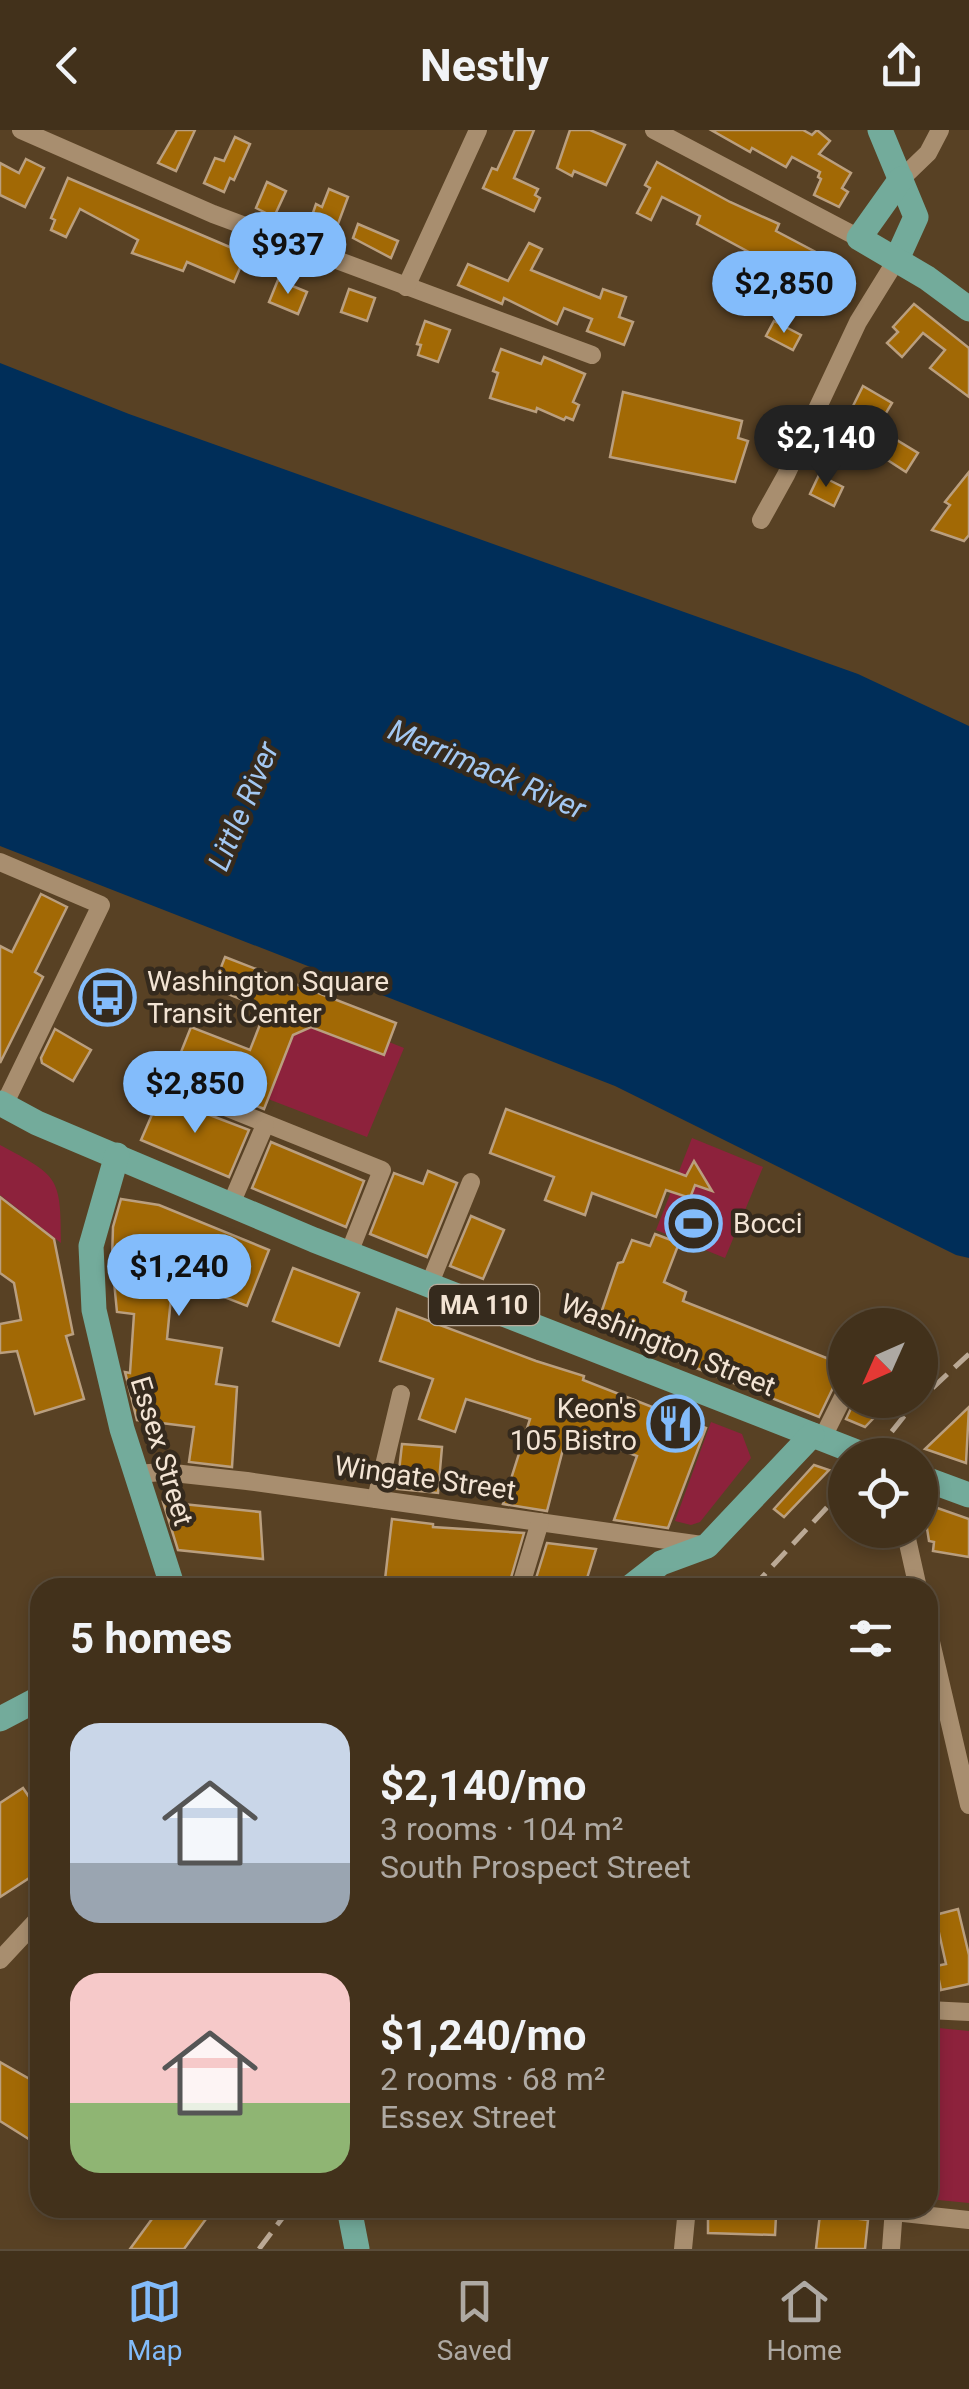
<!DOCTYPE html>
<meta charset="utf-8">
<style>
:root{--surface:#42311b;--page:#493924;--text:#f1f3f6;--muted:#aea9a3;--line:#5a4c3a;--accent:#83bcfb}
body{margin:0;font-family:Roboto,sans-serif;background:var(--page);color:var(--text);height:100vh;display:flex;flex-direction:column;font-size:38px;white-space:nowrap}
*{box-sizing:border-box;margin:0}
p{font-size:32px;color:var(--muted)}
.icon{flex:none;width:55px;height:55px;fill:none;stroke:currentColor;stroke-width:2;stroke-linecap:round;stroke-linejoin:round}
.map{position:relative;flex:1;overflow:hidden}
.side{position:absolute;left:30px;top:1448px;width:908px;height:640px;display:flex;flex-direction:column;background:var(--surface);border-radius:30px;box-shadow:0 5px 15px #0003,0 0 0 2px var(--line)}
.side>*{flex:none}
.needle{width:65px;rotate:225deg}
.tools{position:absolute;left:828px;top:1178px;display:grid;gap:20px}
.tools a{display:grid;place-items:center;width:110px;height:110px;border-radius:50%;background:var(--surface);box-shadow:0 5px 15px #0003,0 0 0 2px var(--line);font-size:50px}
.price{position:absolute;translate:-50% -85px;padding:0 22px;border-radius:35px;background:var(--accent);color:#111;font-size:32px;line-height:65px;filter:drop-shadow(0 2px 5px #0008)}
.price::after{content:'';position:absolute;left:50%;top:60px;width:30px;height:22px;margin-left:-15px;background:inherit;clip-path:polygon(0 0,100% 0,50% 100%)}
.price.selected{background:#222;color:#fff}
ul{padding:0;list-style:none}
li{display:flex;align-items:center;gap:30px;height:250px;padding:0 40px}
li span{display:grid;place-items:center;flex:none;width:280px;height:200px;border-radius:30px;color:#555}
li>.icon{margin-inline-start:auto}
span .icon{width:120px;height:120px;fill:#fffc;stroke-width:1}
li b{font-size:42px}
h2{display:flex;justify-content:space-between;align-items:center;height:120px;padding:0 40px;font-size:42px}
header{display:flex;justify-content:space-between;align-items:center;height:130px;padding:0 40px;background:var(--surface);font-size:45px;font-weight:700}
.menu{display:flex;justify-content:space-around;align-items:center;height:140px;border-top:2px solid var(--line);background:var(--surface);font-size:28px;color:var(--muted)}
.menu a{display:grid;justify-items:center;gap:5px}
.menu .selected{color:var(--accent)}
.map>svg:first-child{display:block}
</style>
<header><svg class="icon" aria-label="back" viewBox="0 0 24 24"><path d="M15 5l-7 7 7 7"/></svg>Nestly<svg class="icon" aria-label="share" viewBox="0 0 24 24"><path d="M12 15V3M7 8l5-5 5 5M5 13v7h14v-7"/></svg></header>
<div class="map">
<svg width="969" height="2119" viewBox="0 0 969 2119">
<rect width="100%" height="100%" fill="#584124"/>
<g fill="#8d223c">
<polygon points="311,897 384,924 389,912 404,918 367,1007 268,969 293,905"/>
<polygon points="692,1008 763,1037 725,1128 656,1100"/>
<path d="M0 1015C58 1046 61 1046 61 1113L0 1065Z"/>
<polygon points="711,1292 742,1304 751,1328 700,1392 691,1395 675,1391"/>
<polygon points="928,1897 969,1901 969,2073 928,2069"/>
</g>
<polygon fill="#002e59" points="0,233 129,284 858,544 969,596 969,1128 956,1125 615,956 0,716"/>
<g fill="#a26905" stroke="#ba9f7f" stroke-width="2.5">
<polygon points="177,0 195,0 176,41 158,33"/>
<polygon points="515,0 534,0 514,48 538,59 535,65 540,68 534,81 483,58 492,38 497,40"/>
<polygon points="570,0 590,0 625,15 606,55 574,41 572,46 557,38"/>
<polygon points="711,0 803,0 812,5 817,0 830,11 819,24 851,43 842,58 848,62 839,77 814,65 821,49 818,47 820,42 792,27 786,37 752,18 750,22"/>
<polygon points="235,7 250,14 234,50 230,48 224,62 204,53 215,28 224,31"/>
<polygon points="26,29 44,38 25,77 0,65 0,33 19,43"/>
<polygon points="657,32 730,72 779,94 776,101 846,138 834,162 831,161 821,177 765,144 759,157 746,151 758,127 697,94 700,86 662,67 651,90 637,83 650,58 645,55"/>
<polygon points="68,48 246,124 234,152 187,132 183,141 132,123 138,110 80,79 66,107 51,100 55,90 51,88"/>
<polygon points="267,52 286,61 274,87 256,78"/>
<polygon points="329,59 348,67 335,102 330,99 327,109 307,100 316,74 322,77"/>
<polygon points="358,94 398,111 391,128 353,108"/>
<polygon points="529,113 542,119 531,140 600,168 603,159 626,167 619,187 633,192 624,215 587,201 592,189 564,178 557,194 504,168 502,174 458,155 468,134 508,151"/>
<polygon points="278,150 307,162 298,184 269,172"/>
<polygon points="349,159 375,168 367,191 341,182"/>
<polygon points="914,174 969,218 969,267 930,238 945,220 923,203 902,227 887,213 898,202 893,197"/>
<polygon points="425,191 450,200 438,232 418,225 421,215 417,214"/>
<polygon points="774,191 801,205 793,220 766,206"/>
<polygon points="501,219 541,234 544,227 585,244 573,272 579,275 573,290 566,287 564,290 537,278 536,282 490,268 498,243 493,241"/>
<polygon points="863,256 892,273 877,298 918,323 906,342 869,318 861,332 833,316"/>
<polygon points="623,262 742,291 738,308 748,311 735,352 610,327"/>
<polygon points="969,342 969,405 964,411 932,400 950,375 945,372"/>
<polygon points="819,345 843,357 834,376 810,364"/>
<polygon points="41,764 67,777 35,842 43,847 0,933 0,816 12,822"/>
<polygon points="225,827 396,893 384,925 311,897 293,905 264,979 173,942 191,897 250,920 266,879 213,858"/>
<polygon points="55,899 91,920 73,951 42,933 41,928"/>
<polygon points="160,966 249,1000 229,1047 141,1010"/>
<polygon points="506,979 686,1046 694,1031 712,1061 695,1055 690,1068 666,1060 656,1087 592,1063 585,1085 545,1070 554,1047 490,1023"/>
<polygon points="271,1012 364,1051 346,1097 252,1058"/>
<polygon points="428,1041 457,1053 427,1127 370,1104 394,1043 423,1054"/>
<polygon points="0,1067 54,1109 73,1204 66,1206 84,1269 35,1284 17,1221 0,1223 0,1194 21,1190 14,1153 0,1143"/>
<polygon points="121,1069 159,1075 269,1120 247,1176 173,1147 167,1209 222,1218 216,1254 237,1257 232,1337 189,1332 194,1297 137,1290 125,1242 130,1243 134,1184 117,1182 112,1131 113,1097"/>
<polygon points="471,1086 504,1100 483,1149 450,1136"/>
<polygon points="655,1104 679,1113 664,1152 686,1162 683,1171 844,1235 819,1287 596,1198 618,1133 623,1132 632,1110 650,1116"/>
<polygon points="293,1138 359,1163 339,1216 273,1191"/>
<polygon points="397,1179 536,1231 584,1246 583,1250 706,1298 668,1398 614,1390 637,1326 568,1300 547,1381 503,1374 530,1289 466,1269 455,1302 419,1289 433,1249 380,1231"/>
<polygon points="855,1270 891,1270 865,1297 846,1289"/>
<polygon points="969,1277 966,1333 925,1319"/>
<polygon points="402,1314 442,1317 438,1363 397,1359"/>
<polygon points="814,1335 829,1340 784,1387 774,1379"/>
<polygon points="163,1372 260,1382 263,1429 178,1420"/>
<polygon points="923,1373 969,1389 969,1427 933,1421 934,1412 929,1411"/>
<polygon points="392,1389 433,1394 433,1397 524,1403 508,1458 463,1458 408,1450 407,1458 384,1458"/>
<polygon points="547,1413 596,1419 584,1458 533,1458"/>
<polygon points="23,1658 40,1683 40,1741 0,1767 0,1673"/>
<polygon points="958,1779 969,1825 969,1854 941,1860 936,1836 946,1834 935,1785"/>
<polygon points="0,1932 40,1955 40,2016 0,1991"/>
<polygon points="160,2078 214,2078 184,2119 130,2119"/>
<polygon points="708,2080 776,2086 775,2105 708,2103"/>
<polygon points="820,2084 868,2090 865,2119 816,2119"/>
</g>
<g fill="none" stroke-linecap="round" stroke-linejoin="round">
<g stroke="#a88e6f" stroke-width="18">
<polyline points="21,0 213,84 592,225"/>
<polyline points="654,0 859,108"/>
<polyline points="901,49 928,23 940,0"/>
<polyline points="406,157 478,0"/>
<polyline points="761,390 786,345 858,192 897,129"/>
<polyline points="0,732 101,775 4,975"/>
<polyline points="148,946 382,1040 349,1123"/>
<polyline points="231,1074 265,995"/>
<polyline points="430,1153 471,1052"/>
<polyline points="822,1309 845,1263"/>
<polyline points="135,1344 164,1342 247,1351 702,1415"/>
<polyline points="376,1369 401,1264"/>
<polyline points="905,1400 918,1458"/>
<polyline points="520,1458 540,1392"/>
<polyline points="928,1499 969,1675"/>
<polyline points="0,1830 40,1787"/>
<polyline points="928,1880 969,1882"/>
<polyline points="894,2082 969,2090"/>
<polyline points="683,2119 687,2078"/>
<polyline points="891,2119 894,2078"/>
</g>
<g stroke="#73ab9b" stroke-width="25">
<polyline points="880,0 916,87 897,129"/>
<polyline points="901,49 859,108 927,148 969,179"/>
<polyline points="0,973 37,993 314,1110 864,1325"/>
<polyline points="117,1025 91,1116 94,1180 122,1299 173,1458"/>
<polyline points="920,1347 969,1365"/>
<polyline points="629,1458 661,1433 707,1416 812,1305"/>
<polyline points="0,1589 40,1568"/>
<polyline points="349,2078 357,2119"/>
</g>
<g stroke="#bba995" stroke-width="5" stroke-dasharray="20 10" stroke-linecap="butt">
<polyline points="873,1325 909,1280 969,1224"/>
<polyline points="752,1458 845,1358"/>
<polyline points="259,2119 290,2078"/>
</g>
</g>
<defs>
<symbol id="bus-ring" viewBox="-11 -11 22 22"><circle r="9.5" fill="#352a1d" stroke="#83bcfb" stroke-width="1.5"/><path d="M-5-6H5V4H4V6H2V4H-2V6H-4V4H-5ZM-3.5-4V0h7V-4ZM-3.5 1.2v1.5H-2V1.2ZM2 1.2v1.5H3.5V1.2Z" fill="#83bcfb"/></symbol>
<symbol id="stadium-ring" viewBox="-11 -11 22 22"><circle r="9.5" fill="#352a1d" stroke="#83bcfb" stroke-width="1.5"/><path d="M0-5a6.5 5 0 1 0 0 10a6.5 5 0 1 0 0-10ZM-3.5-1.8h7v3.6h-7Z" fill="#83bcfb"/></symbol>
<symbol id="restaurant-ring" viewBox="-11 -11 22 22"><circle r="9.5" fill="#352a1d" stroke="#83bcfb" stroke-width="1.5"/><path d="M-5-6h1v4h1v-4h1v4h1v-4h1v5L-1.5 .5V6h-2V.5L-5-1ZM5-6V6H3V1.5H1.5Q1.5-4 5-6Z" fill="#83bcfb"/></symbol>
</defs>
<g fill-rule="evenodd">
<use href="#bus-ring" x="76" y="836" width="63" height="63"/>
<use href="#stadium-ring" x="662" y="1062" width="63" height="63"/>
<use href="#restaurant-ring" x="644" y="1262" width="63" height="63"/>
</g>
<g text-anchor="middle" dominant-baseline="central" stroke-width="9" stroke-linejoin="round" paint-order="stroke">
<rect fill="#352a1d" stroke="#baac9d" stroke-width="2.5" x="429" y="1155" width="110" height="40" rx="8"/>
<g font-size="25" font-weight="bold" fill="#f3e4d4">
<text x="484" y="1175">MA 110</text>
</g>
<g font-size="28" fill="#f3e4d4" stroke="#352a1d" text-anchor="start">
<text x="147" y="851">Washington Square<tspan x="147" dy="32">Transit Center</tspan></text>
<text x="733" y="1093">Bocci</text>
<text x="637" y="1278" text-anchor="end">Keon's<tspan x="637" dy="32">105 Bistro</tspan></text>
</g>
<g font-size="28" fill="#f3e4d4" stroke="#352a1d">
<text transform="translate(668 1215) rotate(22)">Washington Street</text>
<text transform="translate(162 1321) rotate(73)">Essex Street</text>
<text transform="translate(425 1348) rotate(8)">Wingate Street</text>
</g>
<g font-size="30" font-style="italic" fill="#a3c8f2" stroke="#352a1d">
<text transform="translate(487 639) rotate(23)">Merrimack River</text>
<text transform="translate(243 676) rotate(-67)">Little River</text>
</g>
</g>
</svg>
<div class="tools">
<a><svg class="needle" viewBox="-14 -14 28 28"><path d="M0-13l5 13h-10z" fill="#e53935"/><path d="M0 13l5-13h-10z" fill="#aea9a3"/></svg></a>
<a><svg class="icon" aria-label="locate" viewBox="0 0 24 24"><circle cx="12" cy="12" r="6"/><path d="M12 2v4M12 18v4M2 12h4M18 12h4"/></svg></a>
</div>
<b class="price" style="left:288px;top:167px">$937</b>
<b class="price" style="left:784px;top:206px">$2,850</b>
<b class="price selected" style="left:826px;top:360px">$2,140</b>
<b class="price" style="left:195px;top:1006px">$2,850</b>
<b class="price" style="left:179px;top:1189px">$1,240</b>
<section class="side">
<h2>5 homes<svg class="icon" aria-label="filters" viewBox="0 0 24 24"><path d="M4 7h16M4 17h16"/><circle cx="9" cy="7" r="2"/><circle cx="15" cy="17" r="2"/></svg></h2>
<ul>
<li><span style="background:linear-gradient(#c9d6e8 70%,#9aa5b1 0)"><svg class="icon" aria-label="home" viewBox="0 0 24 24"><path d="M3 11l9-7 9 7M6 9v11h12V9"/></svg></span><div><b>$2,140/mo</b><p>3 rooms · 104 m²</p><p>South Prospect Street</p></div></li>
<li><span style="background:linear-gradient(#f6c9c9 65%,#8fb573 0)"><svg class="icon" aria-label="home" viewBox="0 0 24 24"><path d="M3 11l9-7 9 7M6 9v11h12V9"/></svg></span><div><b>$1,240/mo</b><p>2 rooms · 68 m²</p><p>Essex Street</p></div></li>
</ul>
</section>
</div>
<nav class="menu">
<a class="selected"><svg class="icon" aria-label="map" viewBox="0 0 24 24"><path d="M3 6l6-2 6 2 6-2v14l-6 2-6-2-6 2zM9 4v14M15 6v14"/></svg>Map</a>
<a><svg class="icon" aria-label="saved" viewBox="0 0 24 24"><path d="M7 4h10v16l-5-4-5 4z"/></svg>Saved</a>
<a><svg class="icon" aria-label="home" viewBox="0 0 24 24"><path d="M3 11l9-7 9 7M6 9v11h12V9"/></svg>Home</a>
</nav>
